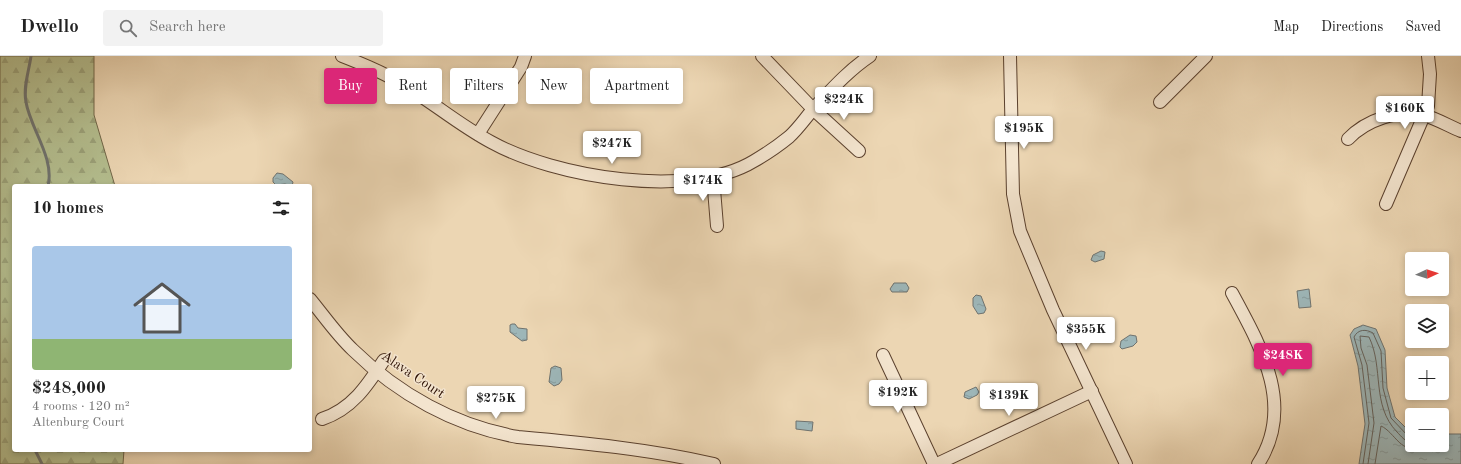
<!DOCTYPE html>
<meta charset="utf-8">
<style>
:root{--surface:#fff;--page:#f2f2f2;--text:#222;--muted:#767676;--line:#e0e0e0;--accent:#db2777}
body{margin:0;font-family:"Old Standard TT",serif;background:var(--page);color:var(--text);height:100vh;display:flex;flex-direction:column;font-size:15px;white-space:nowrap}
*{box-sizing:border-box;margin:0}
p{font-size:13px;color:var(--muted)}
.icon{flex:none;width:22px;height:22px;fill:none;stroke:currentColor;stroke-width:2;stroke-linecap:round;stroke-linejoin:round}
.map{position:relative;flex:1;overflow:hidden}
.side{position:absolute;left:12px;top:128px;width:300px;height:268px;display:flex;flex-direction:column;background:var(--surface);border-radius:4px;box-shadow:0 2px 6px #0003}
.side>*{flex:none}
.hud{position:absolute;left:324px;top:12px;width:380px;height:36px;display:flex;gap:8px}
.needle{width:26px;rotate:87deg}
.fabs{position:absolute;left:1405px;top:196px;display:grid;gap:8px}
.fabs a{display:grid;place-items:center;width:44px;height:44px;border-radius:4px;background:var(--surface);box-shadow:0 2px 6px #0003;font-size:20px}
.price{position:absolute;translate:-50% -34px;padding:0 9px;border-radius:4px;background:#fff;color:#222;font-size:13px;line-height:26px;filter:drop-shadow(0 1px 2px #0008)}
.price::after{content:'';position:absolute;left:50%;top:24px;width:12px;height:9px;margin-left:-6px;background:inherit;clip-path:polygon(0 0,100% 0,50% 100%)}
.price.current{background:var(--accent);color:#fff}
ul{padding:0;list-style:none}
li{display:grid;align-content:center;gap:8px;height:212px;padding:0 20px}
li span{display:grid;place-items:center;height:124px;border-radius:4px;color:#555}
li>.icon{margin-inline-start:auto}
span .icon{width:72px;height:72px;fill:#fffc;stroke-width:1}
li b{font-size:17px}
h2{display:flex;justify-content:space-between;align-items:center;height:48px;padding:0 20px;font-size:17px}
.pill{padding:0 14px;border-radius:4px;background:var(--surface);box-shadow:0 2px 6px #0003;font-size:14px;line-height:36px}
.pill.current{background:var(--accent);color:#fff}
header{display:flex;align-items:center;gap:24px;box-sizing:border-box;height:56px;padding:0 20px;background:var(--surface);border-bottom:1px solid var(--line)}
header strong{font-size:19px}
nav{display:flex;gap:22px;margin-inline-start:auto;font-size:14px}
.search{width:280px;height:36px;background:var(--page);display:flex;align-items:center;gap:10px;box-sizing:border-box;padding:0 14px;border-radius:4px;color:var(--muted);font-size:15px}
.map>svg:first-child{display:block}
</style>
<header>
<strong>Dwello</strong>
<div class="search"><svg class="icon" aria-label="search" viewBox="0 0 24 24"><circle cx="10" cy="10" r="6"/><path d="M15 15l6 6"/></svg>Search here</div>
<nav><a>Map</a><a>Directions</a><a>Saved</a></nav>
</header>
<div class="map">
<svg width="1461" height="408" viewBox="0 0 1461 408">
<defs>
<pattern id="forest-firs" width="22" height="20" patternUnits="userSpaceOnUse"><rect width="22" height="20" fill="#b4be8f"/><path d="M5 1l3.5 6h-7zM16 11l3.5 6h-7z" fill="#9ba27a"/></pattern>
<pattern id="water-ripples" width="26" height="14" patternUnits="userSpaceOnUse"><rect width="26" height="14" fill="#9db6b8"/><path d="M2 4q2-2 4 0t4 0M15 11q2-2 4 0t4 0" fill="none" stroke="#879b9d"/></pattern>
</defs>
<rect width="100%" height="100%" fill="#ecd6b3"/>
<filter id="stains"><feTurbulence type="fractalNoise" baseFrequency=".005" numOctaves="4"/><feColorMatrix values="0 0 0 0 .2 0 0 0 0 .09 0 0 0 0 .02 0 0 0 .5 -.17"/></filter>
<radialGradient id="worn" r=".72"><stop offset=".6" stop-color="#630" stop-opacity="0"/><stop offset="1" stop-color="#630" stop-opacity=".3"/></radialGradient>
<polygon fill="url(#forest-firs)" stroke="#706648" points="0,0 94,0 94,59 115,130 14,130 14,394 124,394 123,408 0,408"/>
<g fill="url(#water-ripples)" stroke="#6f736f">
<polygon points="277,117 283,118 293,126 292,130 285,128 276,129 273,126 273,122"/>
<polygon points="1101,195 1105,196 1104,203 1095,206 1091,204 1093,199"/>
<polygon points="894,227 906,227 909,232 907,236 892,236 890,233"/>
<polygon points="1309,233 1311,251 1299,252 1297,235"/>
<polygon points="976,239 981,240 986,253 984,257 978,258 973,250 973,242"/>
<polygon points="512,268 515,268 518,272 527,273 527,284 522,285 510,276 510,269"/>
<polygon points="1363,269 1376,273 1385,294 1387,332 1395,361 1412,378 1412,389 1442,389 1442,378 1461,378 1461,408 1359,408 1365,368 1358,310 1350,279 1354,273"/>
<polygon points="1130,279 1136,280 1137,286 1133,290 1122,293 1120,291 1121,285"/>
<polygon points="555,310 561,312 562,324 559,328 554,330 549,326 551,312"/>
<polygon points="976,331 979,336 977,339 969,343 964,341 965,336"/>
<polygon points="796,365 813,366 812,375 796,373"/>
</g>
<g fill="none" stroke-linecap="round" stroke-linejoin="round">
<g stroke="#64625d" stroke-width="1">
<path d="M1363 408 1369 367 1362 309 1354 281C1358 273 1366 273 1373 277L1381 295 1383 332 1391 362 1408 380 1412 381"/>
<path d="M1368 408 1374 367 1367 309 1361 292 1360 280 1369 281C1384 312 1371 349 1397 376 1402 381 1405 386 1412 386"/>
<path d="M1375 408 1381 370C1395 376 1402 401 1421 389"/>
</g>
<g stroke="#6f736f" stroke-width="3">
<path d="M31 0C29 15 23 31 26 46 30 72 55 102 48 130"/>
<polyline points="35,394 42,408"/>
</g>
<defs>
<g id="minor">
<path d="M342 0C360 7 378 14 395 24 428 42 457 68 491 86 554 121 690 144 754 105 766 98 778 90 789 81 799 72 806 61 815 51 832 33 849 14 870 0"/>
<polyline points="762,0 813,53 859,95"/>
<polyline points="1010,0 1013,138 1020,175 1053,254 1126,408"/>
<polyline points="1160,46 1206,0"/>
<polyline points="478,78 521,11 525,0"/>
<path d="M1348 83C1366 64 1398 53 1424 59 1437 63 1449 70 1461 75"/>
<polyline points="713,121 717,170"/>
<polyline points="1386,148 1428,50 1430,18 1428,0"/>
<path d="M1232 237C1260 289 1296 350 1258 408"/>
<path d="M310 243C324 260 337 279 353 294 398 338 455 370 518 381 584 387 649 393 714 408"/>
<polyline points="883,299 934,408"/>
<path d="M322 363C352 353 367 330 384 304"/>
<polyline points="937,408 1092,335"/>
</g>
</defs>
<use href="#minor" stroke="#5b412e" stroke-width="14"/>
<use href="#minor" stroke="#f3e4ce" stroke-width="12"/>
</g>
<g text-anchor="middle" dominant-baseline="central" stroke-width="3" stroke-linejoin="round" paint-order="stroke">
<g font-size="14" fill="#2b0f02" stroke="#f3e4ce">
<text transform="translate(413 319) rotate(34)">Alava Court</text>
</g>
</g>
<rect width="100%" height="100%" filter="url(#stains)"/>
<rect width="100%" height="100%" fill="url(#worn)"/>
</svg>
<div class="fabs">
<a><svg class="needle" viewBox="-14 -14 28 28"><path d="M0-13l5 13h-10z" fill="#e53935"/><path d="M0 13l5-13h-10z" fill="#767676"/></svg></a>
<a><svg class="icon" aria-label="layers" viewBox="0 0 24 24"><path d="M12 4l9 5-9 5-9-5zM3 14l9 5 9-5"/></svg></a>
<a>+</a>
<a>−</a>
</div>
<b class="price" style="left:844px;top:65px">$224K</b>
<b class="price" style="left:1405px;top:74px">$160K</b>
<b class="price" style="left:1024px;top:94px">$195K</b>
<b class="price" style="left:612px;top:109px">$247K</b>
<b class="price" style="left:703px;top:146px">$174K</b>
<b class="price" style="left:1086px;top:295px">$355K</b>
<b class="price current" style="left:1283px;top:321px">$248K</b>
<b class="price" style="left:898px;top:358px">$192K</b>
<b class="price" style="left:1009px;top:361px">$139K</b>
<b class="price" style="left:496px;top:364px">$275K</b>
<div class="hud">
<a class="pill current">Buy</a>
<a class="pill">Rent</a>
<a class="pill">Filters</a>
<a class="pill">New</a>
<a class="pill">Apartment</a>
</div>
<section class="side">
<h2>10 homes<svg class="icon" aria-label="filters" viewBox="0 0 24 24"><path d="M4 7h16M4 17h16"/><circle cx="9" cy="7" r="2"/><circle cx="15" cy="17" r="2"/></svg></h2>
<ul>
<li><span style="background:linear-gradient(#a9c7e8 75%,#8fb573 0)"><svg class="icon" aria-label="home" viewBox="0 0 24 24"><path d="M3 11l9-7 9 7M6 9v11h12V9"/></svg></span><div><b>$248,000</b><p>4 rooms · 120 m²</p><p>Altenburg Court</p></div></li>
</ul>
</section>
</div>
